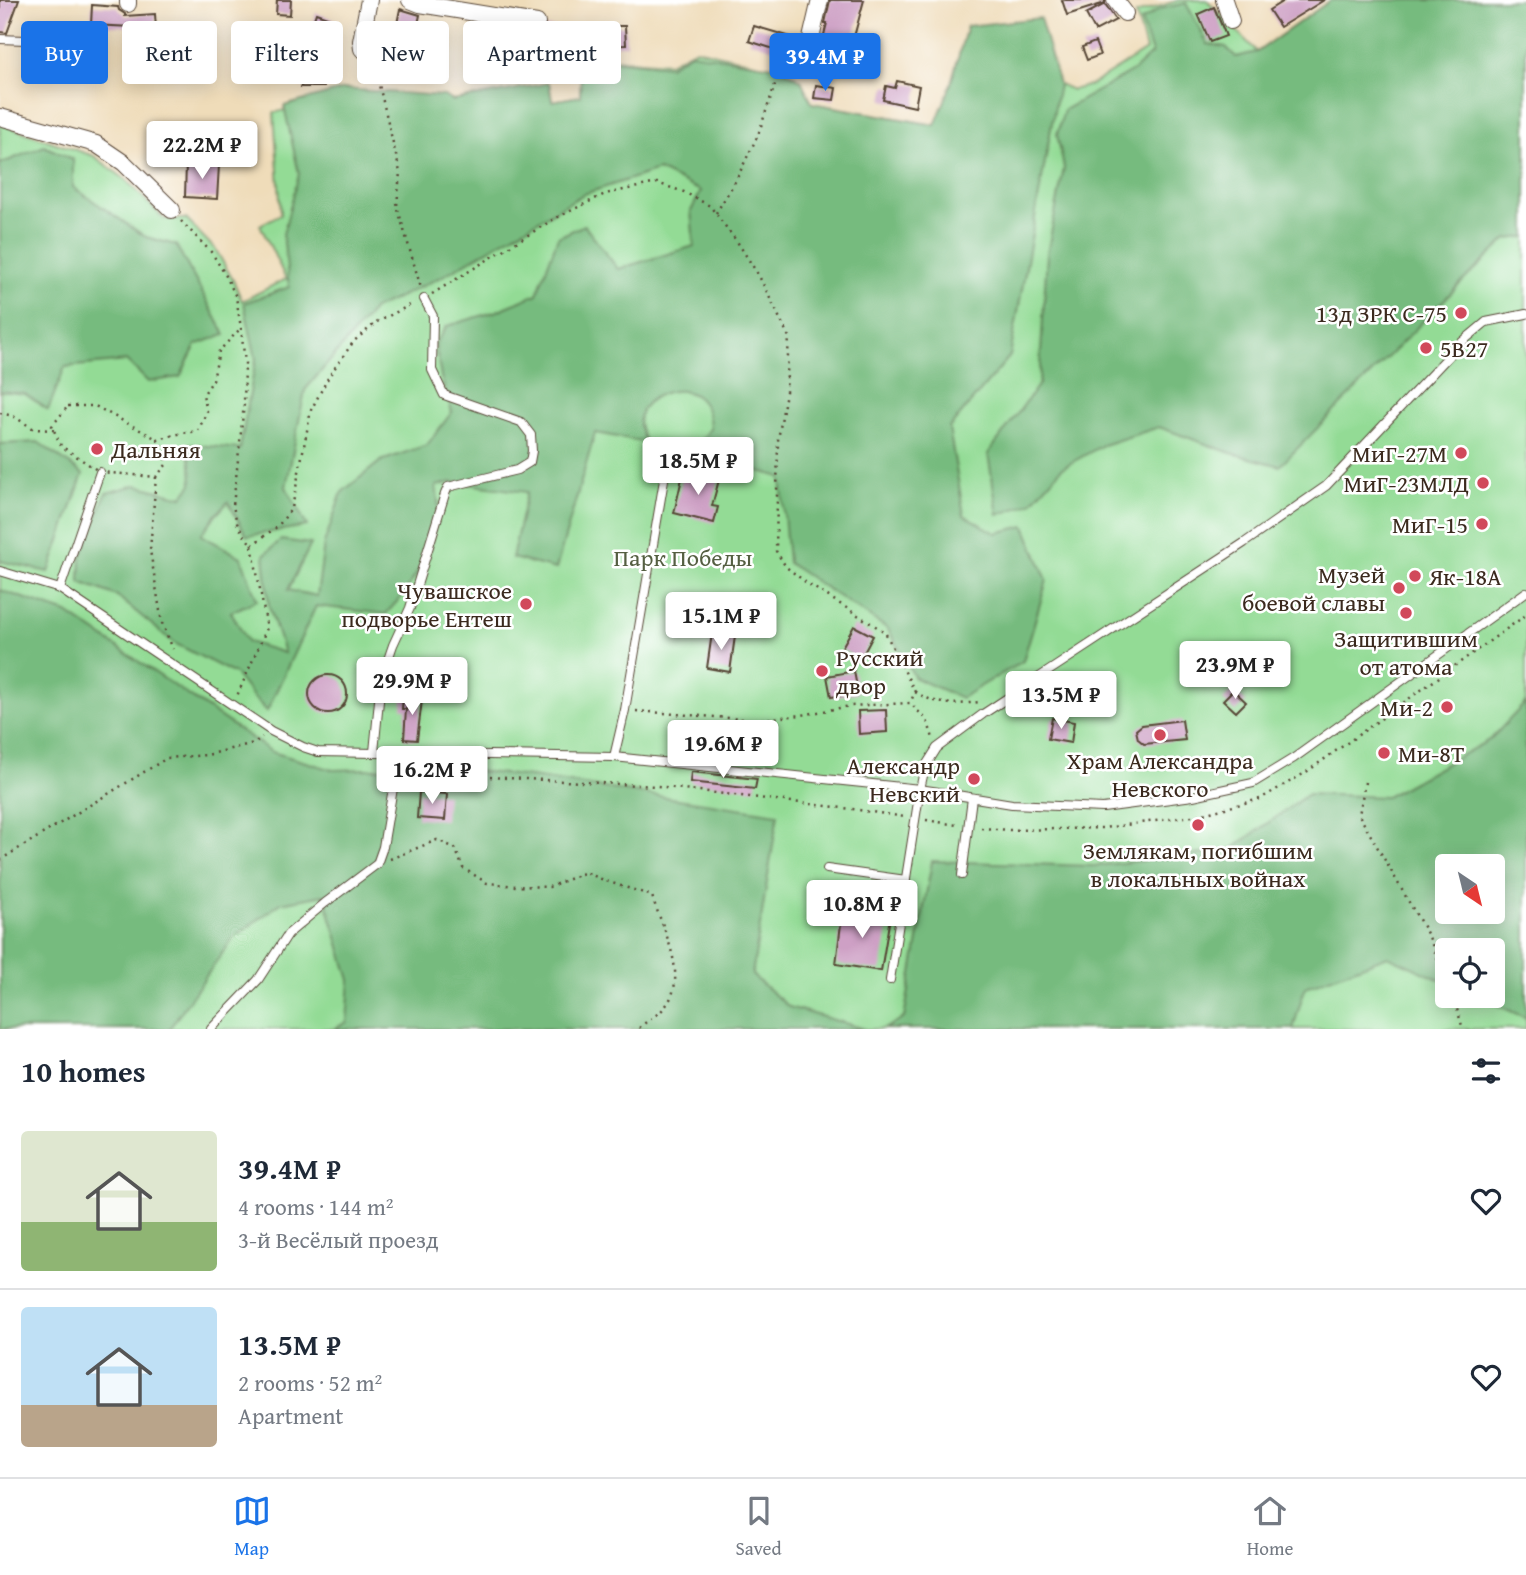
<!DOCTYPE html>
<meta charset="utf-8">
<style>
:root{--surface:#fff;--page:#f6f6f7;--text:#1f2937;--muted:#747a83;--line:#e0e1e3;--accent:#1a73e8}
body{margin:0;font-family:"Gentium Book Plus",serif;background:var(--page);color:var(--text);height:100vh;display:flex;flex-direction:column;font-size:26px;white-space:nowrap}
*{box-sizing:border-box;margin:0}
p{font-size:23px;color:var(--muted)}
.icon{flex:none;width:38px;height:38px;fill:none;stroke:currentColor;stroke-width:2;stroke-linecap:round;stroke-linejoin:round}
.map{position:relative;height:1029px;overflow:hidden}
.panel{display:flex;flex-direction:column;background:var(--surface);flex:1}
.panel>*{flex:none}
.top-card{position:absolute;left:21px;top:21px;width:700px;height:63px;display:flex;gap:14px}
.needle{width:46px;rotate:145deg}
.buttons{position:absolute;left:1435px;top:854px;display:grid;gap:14px}
.buttons a{display:grid;place-items:center;width:70px;height:70px;border-radius:7px;background:var(--surface);box-shadow:0 4px 18px #0003;font-size:35px}
.price{position:absolute;translate:-50% -60px;padding:0 16px;border-radius:7px;background:#fff;color:#222;font-size:23px;line-height:46px;filter:drop-shadow(0 2px 4px #0008)}
.price::after{content:'';position:absolute;left:50%;top:42px;width:21px;height:16px;margin-left:-10px;background:inherit;clip-path:polygon(0 0,100% 0,50% 100%)}
.price.active{background:var(--accent);color:#fff}
ul{padding:0;list-style:none}
li{display:flex;align-items:center;gap:21px;height:175px;padding:0 21px}
li+li{border-top:2px solid var(--line)}
li span{display:grid;place-items:center;flex:none;width:196px;height:140px;border-radius:7px;color:#555}
li>.icon{margin-inline-start:auto}
span .icon{width:84px;height:84px;fill:#fffc;stroke-width:1}
li b{font-size:30px}
h2{display:flex;justify-content:space-between;align-items:center;height:84px;padding:0 21px;font-size:30px}
.chip{padding:0 24px;border-radius:7px;background:var(--surface);box-shadow:0 4px 18px #0003;font-size:24px;line-height:63px}
.chip.active{background:var(--accent);color:#fff}
.tab-bar{display:flex;justify-content:space-around;align-items:center;height:98px;border-top:2px solid var(--line);background:var(--surface);font-size:19px;color:var(--muted)}
.tab-bar a{display:grid;justify-items:center;gap:4px}
.tab-bar .active{color:var(--accent)}
.map>svg:first-child{display:block}
</style>
<div class="map">
<svg width="1526" height="1029" viewBox="0 0 1526 1029">
<rect width="100%" height="100%" fill="#fff"/>
<filter id="ink" filterUnits="userSpaceOnUse"><feTurbulence type="fractalNoise" baseFrequency=".0143" numOctaves="2"/><feDisplacementMap in="SourceGraphic" scale="14" xChannelSelector="R" yChannelSelector="G"/><feConvolveMatrix kernelMatrix="1 2 1 2 8 2 1 2 1" color-interpolation-filters="sRGB"/></filter>
<filter id="wash" filterUnits="userSpaceOnUse"><feTurbulence type="fractalNoise" baseFrequency=".00686" numOctaves="4" result="noise"/><feDisplacementMap in="SourceGraphic" scale="28" xChannelSelector="R" yChannelSelector="G"/><feGaussianBlur stdDeviation="1.57" result="paint"/><feColorMatrix in="noise" values="0 0 0 0 0 0 0 0 0 0 0 0 0 0 0 0 0 1.4 0 .05"/><feComposite in="paint" operator="in"/></filter>
<g filter="url(#wash)">
<rect width="100%" height="100%" fill="#efdcb9"/>
<path fill="#93db95" stroke="#67825a" stroke-width="2" fill-rule="evenodd" d="M1179 0H1207L1257 52 1331 0H1526V1029H0V124L94 156 126 180 164 219H186L216 250 233 280 242 301 286 279 260 225 281 214 274 113 330 97 444 96 453 101 549 83 552 101 580 96 582 57 669 63 696 49 767 66 811 103 935 125 974 130 1059 84 1072 90 1091 85 1146 50 1136 14ZM1447 866H1493V912H1447ZM1447 950H1493V996H1447Z"/>
<g fill="#76bb7e" stroke="#58724e" stroke-width="2" fill-rule="evenodd">
<polygon points="1331,0 1526,0 1526,237 1507,239 1463,281 1280,466 1231,453 1159,427 1103,445 1062,468 1031,503 998,515 988,454 1039,384 1047,254 1064,168 1057,134 1064,110 1133,71 1152,53 1141,21 1160,9 1186,3 1208,44 1226,47 1236,57 1257,52"/>
<path d="M1040 18 1059 84 1010 356 949 428 964 515 996 533 1025 526 1047 580 1023 661 961 698 915 678 888 629 788 563 781 477 692 452 710 429C710 420 708 410 703 403 687 379 641 393 639 421 639 428 643 436 645 442L595 433 556 569 512 558 527 492 452 482 436 486 439 508 428 556 403 595 386 614 316 606 267 711 255 699 235 674 174 643 117 596 80 582 81 557 106 493 136 485 182 497 192 484 191 464 187 444 240 449 256 359 244 303 289 287 283 234 299 174 284 106 344 89 444 96 453 101 549 83 552 101 580 96 582 57 669 66 691 53 779 67 801 80 812 103 935 125 949 90 967 26ZM658 170 701 191 691 211 694 246 618 269 584 225 558 237 537 294 497 311 447 326 435 344 441 377 452 412 427 445 381 461 342 492 324 544 317 596 288 590 311 544 281 540 264 555 269 606 284 653 248 642 231 612 257 600 241 557 201 535 215 516 228 502 247 536 307 526 286 487 305 390 374 309 441 277 584 194Z"/>
<polygon points="44,146 73,159 73,187 146,237 176,245 225,334 196,345 180,377 148,382 127,361 65,367 48,410 25,394 0,391 0,164"/>
<polygon points="38,442 83,474 49,572 0,561 0,444"/>
<polygon points="0,590 67,613 272,752 333,770 441,767 531,777 778,814 752,975 789,1007 865,1029 334,1029 347,1022 350,980 324,895 281,903 233,938 169,1029 0,1029"/>
<path d="M1526 702V1018L1477 996H1493V950H1447V983L1388 956 1305 987 1293 1029H884L904 1018 932 861 1094 866 1229 851 1308 794 1386 797 1491 739ZM1447 866H1493V912H1447Z"/>
</g>
<g id="blocks">
<g fill="#cea0c5">
<polygon points="0,0 19,0 7,33 0,32"/>
<polygon points="277,0 291,0 290,15 276,14"/>
<polygon points="830,0 864,0 851,48 852,49 849,63 819,55 827,23 825,23"/>
<polygon points="1062,0 1105,0 1105,3 1067,15"/>
<polygon points="1285,0 1324,0 1280,27 1269,10"/>
<polygon points="1105,4 1116,20 1095,31 1086,14"/>
<polygon points="92,5 118,7 119,10 125,14 125,16 155,14 157,43 134,45 133,27 91,25"/>
<polygon points="1214,7 1226,36 1210,42 1198,14"/>
<polygon points="400,9 420,15 416,33 396,29"/>
<polygon points="316,13 336,20 331,35 311,28"/>
<polygon points="484,25 521,31 519,46 479,43 480,29 483,30"/>
<polygon points="595,26 625,26 626,45 561,46 564,70 551,72 548,43 542,44 541,32 546,27 594,30"/>
<polygon points="754,26 791,37 788,49 778,46 777,50 749,41"/>
<polygon points="194,27 199,56 183,59 178,29"/>
<polygon points="1095,42 1100,55 1087,60 1082,47"/>
<polygon points="303,52 324,52 324,87 301,87 301,58"/>
<rect x="393" y="54" width="19" height="12"/>
<polygon points="897,81 919,86 915,107 883,100 886,86 895,88"/>
<polygon points="816,85 836,88 834,100 814,98"/>
<polygon points="186,164 219,165 217,199 185,197"/>
<polygon points="704,472 720,476 712,506 718,507 714,523 674,513 683,474 703,479"/>
<polygon points="854,626 873,636 860,660 841,649"/>
<polygon points="712,633 735,636 730,672 707,668"/>
<polygon points="854,671 858,693 831,697 827,676"/>
<circle cx="328" cy="694" r="19"/>
<polygon points="1233,690 1246,702 1236,712 1223,700"/>
<polygon points="403,697 422,700 417,740 404,739 406,709 402,709"/>
<polygon points="886,710 887,732 859,734 858,711"/>
<polygon points="1052,718 1074,722 1071,743 1048,739"/>
<polygon points="1182,720 1185,740 1144,744 1138,739 1136,730 1142,725"/>
<polygon points="691,772 757,779 755,789 690,782"/>
<polygon points="419,792 447,794 445,820 417,818"/>
<polygon points="843,908 890,917 881,971 836,964"/>
</g>
</g>
</g>
<g filter="url(#ink)">
<use href="#blocks" fill-opacity="0" stroke="#564535" stroke-width="2"/>
<g fill="none" stroke-linecap="round" stroke-linejoin="round">
<defs>
<g id="lane">
<polyline points="0,39 76,42"/>
<polyline points="0,571 60,589 271,731 303,747 318,752 614,757 920,789 1012,804 1103,808 1193,796 1253,783 1294,758 1526,592"/>
<polyline points="60,589 100,472"/>
<polyline points="374,752 381,680 393,645 410,608 445,494 448,487 517,470 530,462 532,451 531,435 521,422 444,395 432,370 433,316 424,299"/>
<polyline points="614,757 625,710 668,456"/>
<polyline points="827,869 906,880"/>
<polyline points="962,875 972,798"/>
<polyline points="890,980 920,789 925,767 937,748 983,714 1244,543 1326,486 1462,342 1486,322 1526,314"/>
<polyline points="211,1029 258,980 288,934 325,903 377,864 383,847 393,788 395,753"/>
</g>
<g id="street">
<polyline points="410,0 420,4 537,23"/>
<polyline points="1115,0 1125,13"/>
<polyline points="1224,0 1231,21"/>
<polyline points="128,4 128,0"/>
<polyline points="809,47 820,0"/>
<polyline points="362,49 361,41 369,0"/>
<polyline points="0,117 96,144 124,163 172,210"/>
</g>
</defs>
<use href="#lane" stroke="#564535" stroke-width="10"/>
<use href="#street" stroke="#564535" stroke-width="18"/>
<g stroke="#564535" stroke-width="2.5" stroke-dasharray="2 5" stroke-linecap="butt">
<polyline points="368,61 379,85 400,172 397,206 421,288"/>
<polyline points="716,213 736,180 758,135 779,73 786,61 797,53"/>
<polyline points="181,221 212,253 226,276 236,297 241,328 245,363 244,404 233,506 237,523 243,534 252,545 267,628 237,696"/>
<polyline points="432,294 554,219 605,194 657,183 684,192 710,206 738,243 759,276 789,337 786,392 778,440 776,551 786,567 808,584 885,632 915,692 910,703"/>
<polygon points="68,406 95,406 157,439 165,450 166,465 156,477 100,472 61,446 52,426"/>
<polyline points="0,413 13,416 34,429 54,430"/>
<polyline points="157,439 183,433 198,431 207,411 203,395 213,380 219,351 241,328"/>
<polyline points="156,477 150,550 162,623 173,649"/>
<polyline points="252,545 278,526 292,508 311,410 329,376 354,341 377,322 414,303"/>
<path d="M915 692C939 706 953 705 979 702"/>
<polyline points="636,711 755,720 802,715 850,706 910,703 927,720 933,738"/>
<polyline points="406,776 489,777 657,786 852,809 905,817"/>
<polyline points="1365,782 1359,815 1429,937 1447,983"/>
<polyline points="926,820 957,825"/>
<polyline points="981,828 1010,830 1104,828 1199,815 1260,799 1305,773 1526,615"/>
<path d="M390 859 437 840 455 848 463 868 487 883 516 886 549 887 586 872C607 883 630 888 652 896 662 928 691 978 664 1008 657 1016 646 1021 638 1029"/>
<polyline points="0,860 167,758 207,755 254,743 262,737"/>
<polyline points="1453,996 1463,1029"/>
</g>
<use href="#lane" stroke="#fff" stroke-width="8"/>
<use href="#street" stroke="#fff" stroke-width="16"/>
</g>
</g>
<g fill="#d1495b" stroke="#fff" stroke-width="2.5">
<circle cx="1461" cy="313" r="7"/>
<circle cx="1426" cy="348" r="7"/>
<circle cx="97" cy="449" r="7"/>
<circle cx="1461" cy="453" r="7"/>
<circle cx="1483" cy="483" r="7"/>
<circle cx="1482" cy="524" r="7"/>
<circle cx="1415" cy="576" r="7"/>
<circle cx="1399" cy="588" r="7"/>
<circle cx="526" cy="604" r="7"/>
<circle cx="1406" cy="613" r="7"/>
<circle cx="822" cy="671" r="7"/>
<circle cx="1447" cy="707" r="7"/>
<circle cx="1160" cy="735" r="7"/>
<circle cx="1384" cy="753" r="7"/>
<circle cx="974" cy="779" r="7"/>
<circle cx="1198" cy="825" r="7"/>
</g>
<g text-anchor="middle" dominant-baseline="central" stroke-width="5" stroke-linejoin="round" paint-order="stroke">
<g font-size="24" fill="#3b2a1e" stroke="#fff" text-anchor="end">
<text x="1447" y="313">13д ЗРК С-75</text>
<text x="1440" y="348" text-anchor="start">5В27</text>
<text x="111" y="449" text-anchor="start">Дальняя</text>
<text x="1447" y="453">МиГ-27М</text>
<text x="1469" y="483">МиГ-23МЛД</text>
<text x="1468" y="524">МиГ-15</text>
<text x="1385" y="574">Музей<tspan x="1385" dy="28">боевой славы</tspan></text>
<text x="1429" y="576" text-anchor="start">Як-18А</text>
<text x="512" y="590">Чувашское<tspan x="512" dy="28">подворье Ентеш</tspan></text>
<text x="1406" y="638" text-anchor="middle">Защитившим<tspan x="1406" dy="28">от атома</tspan></text>
<text x="836" y="657" text-anchor="start">Русский<tspan x="836" dy="28">двор</tspan></text>
<text x="1433" y="707">Ми-2</text>
<text x="1398" y="753" text-anchor="start">Ми-8Т</text>
<text x="1160" y="760" text-anchor="middle">Храм Александра<tspan x="1160" dy="28">Невского</tspan></text>
<text x="960" y="765">Александр<tspan x="960" dy="28">Невский</tspan></text>
<text x="1198" y="850" text-anchor="middle">Землякам, погибшим<tspan x="1198" dy="28">в локальных войнах</tspan></text>
</g>
<g font-size="24" fill="#555f42" stroke="#fff">
<text x="683" y="557">Парк Победы</text>
</g>
</g>
</svg>
<div class="buttons">
<a><svg class="needle" viewBox="-14 -14 28 28"><path d="M0-13l5 13h-10z" fill="#e53935"/><path d="M0 13l5-13h-10z" fill="#747a83"/></svg></a>
<a><svg class="icon" aria-label="locate" viewBox="0 0 24 24"><circle cx="12" cy="12" r="6"/><path d="M12 2v4M12 18v4M2 12h4M18 12h4"/></svg></a>
</div>
<b class="price active" style="left:825px;top:93px">39.4M ₽</b>
<b class="price" style="left:202px;top:181px">22.2M ₽</b>
<b class="price" style="left:698px;top:497px">18.5M ₽</b>
<b class="price" style="left:721px;top:652px">15.1M ₽</b>
<b class="price" style="left:1235px;top:701px">23.9M ₽</b>
<b class="price" style="left:412px;top:717px">29.9M ₽</b>
<b class="price" style="left:1061px;top:731px">13.5M ₽</b>
<b class="price" style="left:723px;top:780px">19.6M ₽</b>
<b class="price" style="left:432px;top:806px">16.2M ₽</b>
<b class="price" style="left:862px;top:940px">10.8M ₽</b>
<div class="top-card">
<a class="chip active">Buy</a>
<a class="chip">Rent</a>
<a class="chip">Filters</a>
<a class="chip">New</a>
<a class="chip">Apartment</a>
</div>
</div>
<section class="panel">
<h2>10 homes<svg class="icon" aria-label="filters" viewBox="0 0 24 24"><path d="M4 7h16M4 17h16"/><circle cx="9" cy="7" r="2"/><circle cx="15" cy="17" r="2"/></svg></h2>
<ul>
<li><span style="background:linear-gradient(#dfe7d0 65%,#8fb573 0)"><svg class="icon" aria-label="home" viewBox="0 0 24 24"><path d="M3 11l9-7 9 7M6 9v11h12V9"/></svg></span><div><b>39.4M ₽</b><p>4 rooms · 144 m²</p><p>3-й Весёлый проезд</p></div><svg class="icon" aria-label="heart" viewBox="0 0 24 24"><path d="M12 20l-8-8c-3-5 5-10 8-4 3-6 11-1 8 4z"/></svg></li>
<li><span style="background:linear-gradient(#bfe0f5 70%,#b9a48a 0)"><svg class="icon" aria-label="home" viewBox="0 0 24 24"><path d="M3 11l9-7 9 7M6 9v11h12V9"/></svg></span><div><b>13.5M ₽</b><p>2 rooms · 52 m²</p><p>Apartment</p></div><svg class="icon" aria-label="heart" viewBox="0 0 24 24"><path d="M12 20l-8-8c-3-5 5-10 8-4 3-6 11-1 8 4z"/></svg></li>
</ul>
</section>
<nav class="tab-bar">
<a class="active"><svg class="icon" aria-label="map" viewBox="0 0 24 24"><path d="M3 6l6-2 6 2 6-2v14l-6 2-6-2-6 2zM9 4v14M15 6v14"/></svg>Map</a>
<a><svg class="icon" aria-label="saved" viewBox="0 0 24 24"><path d="M7 4h10v16l-5-4-5 4z"/></svg>Saved</a>
<a><svg class="icon" aria-label="home" viewBox="0 0 24 24"><path d="M3 11l9-7 9 7M6 9v11h12V9"/></svg>Home</a>
</nav>
